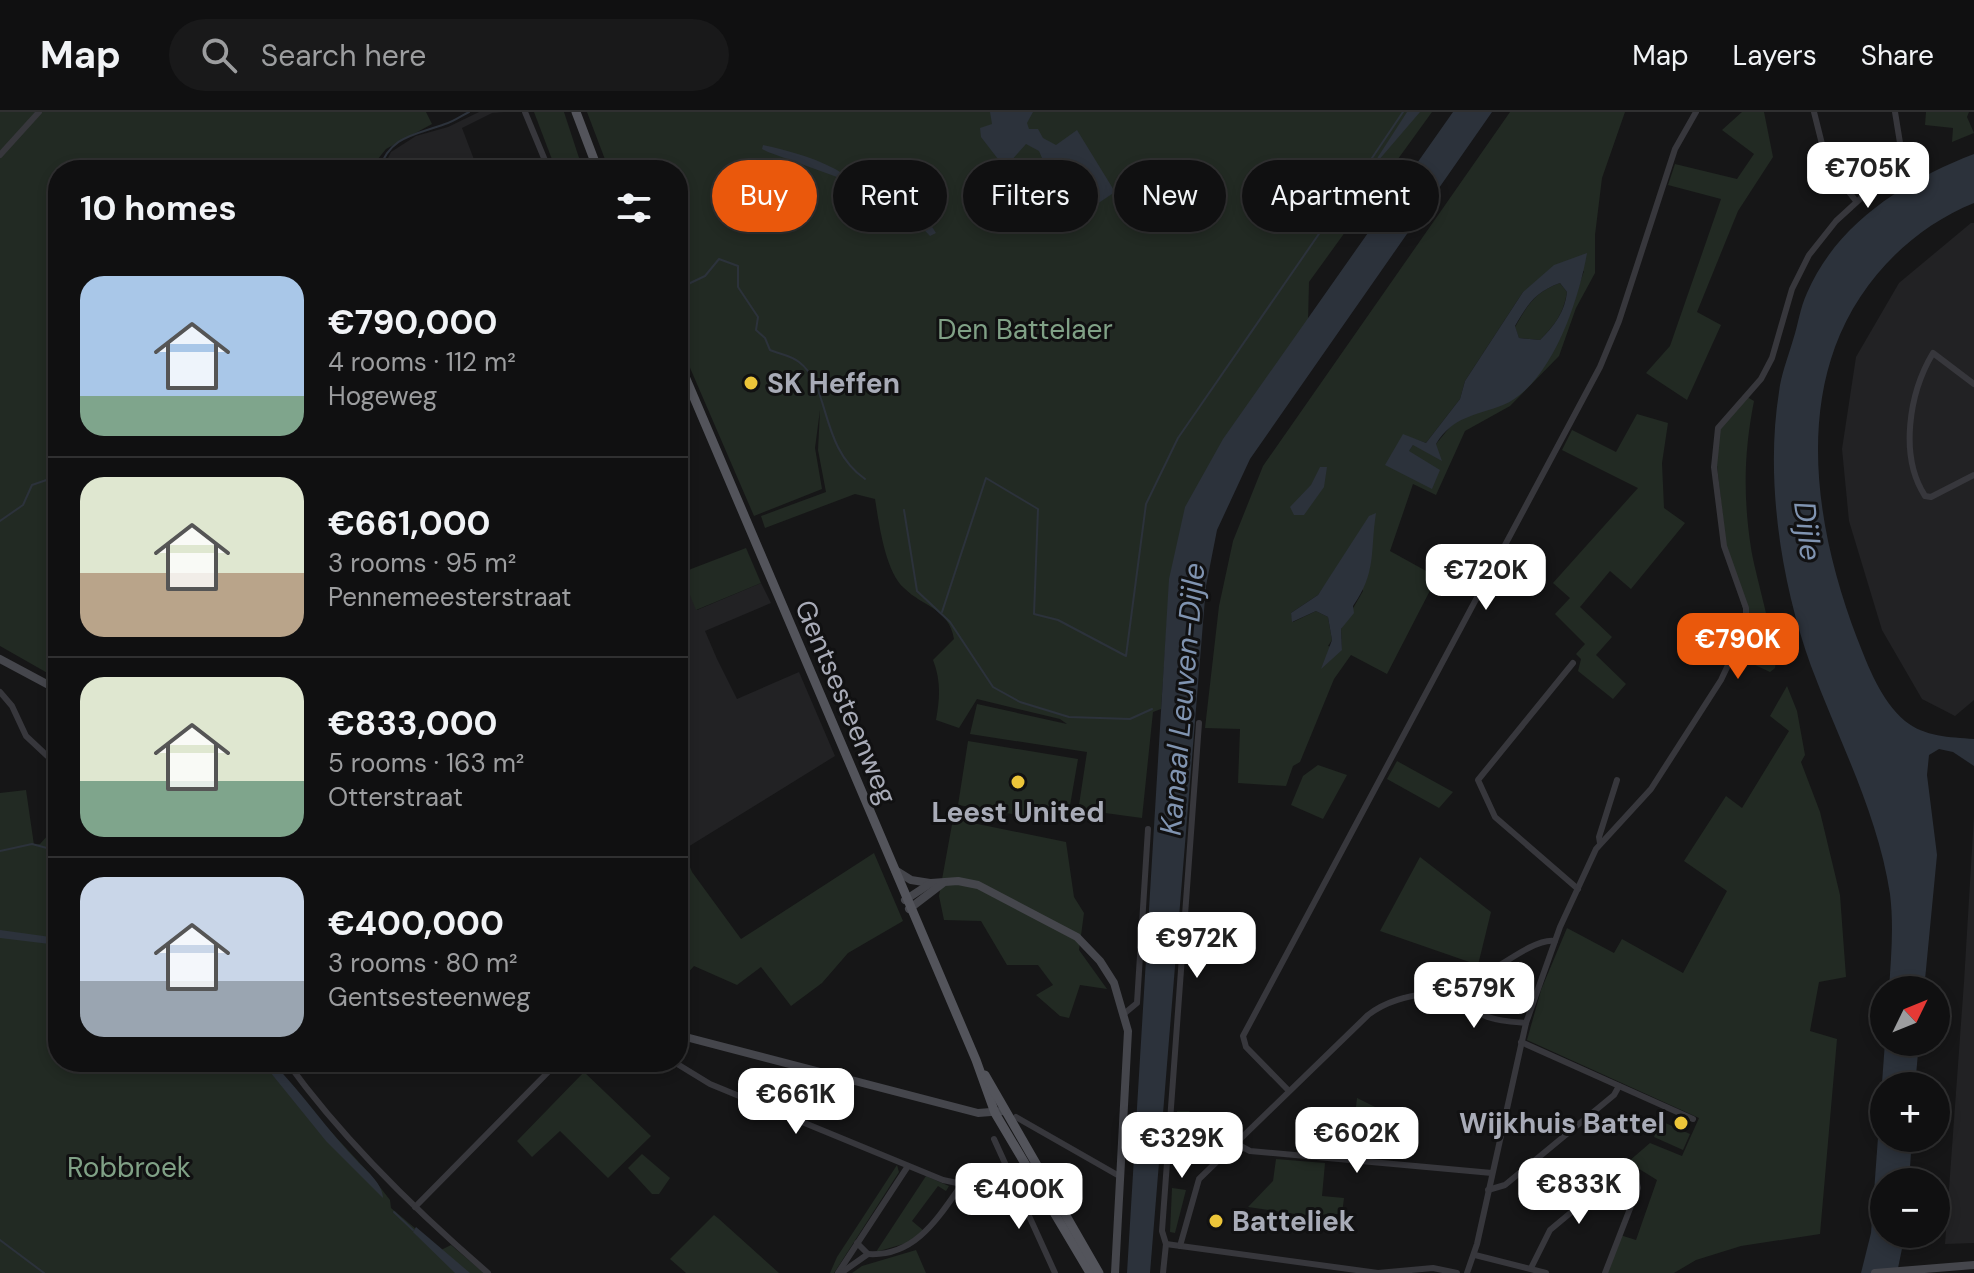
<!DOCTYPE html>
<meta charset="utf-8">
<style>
:root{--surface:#101011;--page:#19191a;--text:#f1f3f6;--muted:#9c9d9f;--line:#303031;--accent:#ea580c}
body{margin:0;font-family:"DM Sans",sans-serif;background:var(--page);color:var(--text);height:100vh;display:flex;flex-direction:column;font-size:30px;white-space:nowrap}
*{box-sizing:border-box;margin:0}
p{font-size:26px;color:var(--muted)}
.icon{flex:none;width:44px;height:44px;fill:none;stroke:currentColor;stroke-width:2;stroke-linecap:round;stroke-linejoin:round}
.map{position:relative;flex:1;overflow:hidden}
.drawer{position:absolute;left:48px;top:48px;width:640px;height:912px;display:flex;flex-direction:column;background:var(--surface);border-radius:32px;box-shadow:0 4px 12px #0003,0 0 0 2px var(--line)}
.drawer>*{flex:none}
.banner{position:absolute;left:712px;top:48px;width:760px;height:72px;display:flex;gap:16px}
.needle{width:52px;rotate:47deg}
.buttons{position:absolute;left:1870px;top:864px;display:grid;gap:16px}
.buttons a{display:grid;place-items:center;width:80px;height:80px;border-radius:50%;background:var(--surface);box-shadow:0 4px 12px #0003,0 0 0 2px var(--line);font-size:40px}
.price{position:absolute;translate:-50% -68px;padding:0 18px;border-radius:16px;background:#fff;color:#222;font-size:26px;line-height:52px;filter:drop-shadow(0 2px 4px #0008)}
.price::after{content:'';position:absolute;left:50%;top:48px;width:24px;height:18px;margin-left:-12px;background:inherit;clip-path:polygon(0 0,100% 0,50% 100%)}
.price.active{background:var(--accent);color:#fff}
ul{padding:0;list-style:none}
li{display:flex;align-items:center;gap:24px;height:200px;padding:0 32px}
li+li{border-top:2px solid var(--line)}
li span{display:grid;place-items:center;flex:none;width:224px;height:160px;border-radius:24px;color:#555}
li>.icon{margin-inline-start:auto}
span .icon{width:96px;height:96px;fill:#fffc;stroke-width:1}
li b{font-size:34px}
h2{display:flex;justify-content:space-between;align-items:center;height:96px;padding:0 32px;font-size:34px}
.chip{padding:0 28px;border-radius:36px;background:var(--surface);box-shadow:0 4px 12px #0003,0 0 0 2px var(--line);font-size:28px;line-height:72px}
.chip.active{background:var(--accent);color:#fff}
header{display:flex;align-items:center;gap:48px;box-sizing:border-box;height:112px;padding:0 40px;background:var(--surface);border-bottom:2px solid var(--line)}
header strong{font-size:38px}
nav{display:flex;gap:44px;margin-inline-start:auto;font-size:28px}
.search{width:560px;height:72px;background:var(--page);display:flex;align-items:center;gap:20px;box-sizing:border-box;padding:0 28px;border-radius:44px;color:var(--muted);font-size:30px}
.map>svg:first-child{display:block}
</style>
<header>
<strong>Map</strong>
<div class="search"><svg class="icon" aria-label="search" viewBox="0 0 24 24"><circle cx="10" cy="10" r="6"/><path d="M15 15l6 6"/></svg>Search here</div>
<nav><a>Map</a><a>Layers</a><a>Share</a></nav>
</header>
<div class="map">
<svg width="1974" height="1161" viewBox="0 0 1974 1161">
<rect width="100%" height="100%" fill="#161617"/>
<g fill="#222224">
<polygon points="479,0 504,0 492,1 462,16 478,58 382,58 391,40 416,24 448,15"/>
<polygon points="1971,111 1974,111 1974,588 1955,604 1922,587 1882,518 1849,409 1842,337 1856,245 1899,171"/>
<polygon points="682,464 697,498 761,471 771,491 705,519 717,547 737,587 799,560 835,644 683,738 678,726 678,649 685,645 678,629 678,467"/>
<polygon points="1974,704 1974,1131 1945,1132 1964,870"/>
</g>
<g fill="#222a23" fill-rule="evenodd">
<polygon points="0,0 426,0 432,12 386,37 369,58 58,58 58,567 0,534"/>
<polygon points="534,0 564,0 583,58 556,58"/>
<path d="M587 0H1432L1309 170 1308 210 1170 467 1161 597 1153 600 1142 706 1105 701 1076 713 1087 640 970 622 977 592 1067 612 1060 607 977 587 959 616 936 608C940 586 941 568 933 548L954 527C949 496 923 495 904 476 885 459 879 411 875 387L855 382 765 416 761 404 826 380 818 338 820 298 815 336 822 377 754 404 678 228V58H609Z"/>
<path d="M1510 0H1625L1602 66 1595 123V161L1576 196 1559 244 1510 294 1465 319 1436 383 1413 372 1390 439 1437 465 1387 562 1351 543 1334 567 1300 650 1293 654 1286 674 1238 671 1240 617 1205 616 1219 494 1233 429 1263 354ZM1584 159 1564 216 1474 301 1454 310 1436 332 1413 333 1408 340 1403 323 1426 331 1460 287 1465 269 1523 180ZM1346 443 1363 479 1341 517 1342 538 1328 534 1332 528 1328 505 1316 499 1293 510 1291 501 1318 483Z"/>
<polygon points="1742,0 1764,0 1773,45 1738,99 1697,200 1721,213 1687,288 1646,261 1670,234 1721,87 1668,73 1675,52 1737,67 1754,42 1722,18"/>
<polygon points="1926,0 1969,0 1967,5 1974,21 1952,30 1953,16 1925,13"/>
<path d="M1560 171 1567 180C1564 201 1554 214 1540 228L1519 226 1515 215C1528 192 1535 180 1560 171Z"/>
<path d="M1747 285 1754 289C1744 340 1743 384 1751 436 1754 458 1779 542 1775 556L1770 560 1736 544 1748 514 1727 442 1716 345 1720 316Z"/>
<polygon points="1637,302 1668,311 1662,351 1664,396 1685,411 1631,477 1610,459 1580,495 1612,525 1596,543 1626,572 1613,587 1578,559 1581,547 1576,542 1585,532 1555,502 1570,486 1553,471 1638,376 1562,338 1572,318 1616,340"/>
<polygon points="746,436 761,471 696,498 682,464 691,457"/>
<polygon points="1787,574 1797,599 1805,643 1801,650 1820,700 1840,783 1846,865 1819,870 1810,919 1837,927 1820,1122 1741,1134 1696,1148 1674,1161 1607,1161 1620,1123 1636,1128 1657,1068 1628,1050 1650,1031 1682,1044 1699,1006 1527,928 1541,878 1567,816 1614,841 1622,827 1683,861 1727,779 1684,749 1726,684 1742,696 1789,619 1770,604"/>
<polygon points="968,629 1078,647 1067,711 958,693"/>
<polygon points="1397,649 1453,680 1439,696 1387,667"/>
<polygon points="1318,653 1347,663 1323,707 1291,693 1303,664"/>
<polygon points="26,678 34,733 40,732 58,712 58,950 272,950 311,998 369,1061 390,1088 391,1096 441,1138 451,1133 484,1161 0,1161 0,681"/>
<polygon points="953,707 1066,730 1074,785 1084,801 1079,838 1107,877 1080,873 1069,906 1060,904 1036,883 1053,873 1038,853 1007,853 981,809 944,808 939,784"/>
<polygon points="678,726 692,760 741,827 874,741 903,809 848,841 822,871 791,894 761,855 737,873 694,854 686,863 678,857"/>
<polygon points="1420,745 1491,800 1478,853 1380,819"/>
<polygon points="584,960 651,1024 608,1066 560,1019 532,1045 517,1029"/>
<polygon points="1357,986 1385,1000 1379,1045 1351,1042"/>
<polygon points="1177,999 1189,999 1224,1033 1210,1047 1185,1023 1175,1022"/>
<polygon points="1661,1009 1690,1022 1683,1038 1654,1025"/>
<polygon points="642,1042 670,1066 659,1082 652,1082 628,1056"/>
<polygon points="1276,1047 1325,1051 1322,1084 1344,1086 1342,1102 1302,1103 1248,1095 1273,1069"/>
<polygon points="897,1053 899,1060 834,1161 830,1161 837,1145"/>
<polygon points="926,1064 949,1074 946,1079 938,1074 912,1109 924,1119 910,1130 876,1140"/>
<polygon points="1172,1076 1186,1078 1175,1121 1170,1120"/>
<polygon points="714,1103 719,1107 779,1161 686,1161 670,1147"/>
<polygon points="916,1138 926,1161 852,1161 862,1154"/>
</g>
<g fill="#2c323b" fill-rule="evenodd">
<path d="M990 0H1033L1027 11 1029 17H1038L1043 26 1056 33 1077 18 1115 80 1091 96 1049 102 1045 108 981 25 980 16 992 12ZM1026 32 1039 39 1042 46 1057 48 1062 56 1050 76 1032 70 1026 73 1009 51Z"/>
<polygon points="1407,0 1420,0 1378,49 1342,112 1323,94 1336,88 1326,62 1327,53 1337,52 1347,70 1360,67 1368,47 1376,48"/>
<polygon points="1453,0 1492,0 1250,347 1217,418 1206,474 1150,1161 1127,1161 1169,467 1185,395 1223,327"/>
<path d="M763 33C790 39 821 47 845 63 855 69 860 85 873 88 898 95 919 92 936 121L930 124C912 104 889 92 862 94L837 65 768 40 762 37Z"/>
<path d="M1974 42V91C1910 117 1859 170 1835 235 1801 328 1823 437 1857 526 1868 554 1881 589 1905 609 1925 625 1949 625 1974 627V654L1953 640 1939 637 1929 643 1927 663 1937 743 1924 878H1889C1891 846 1894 814 1890 782 1878 702 1839 629 1811 554 1781 471 1765 367 1779 280 1781 263 1788 245 1793 228 1798 213 1800 196 1807 181 1837 111 1906 68 1974 42Z"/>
<path d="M1587 141C1579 188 1551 273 1503 293 1475 304 1453 304 1436 332L1442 349 1413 333 1409 339 1440 358 1432 377 1385 353 1403 322 1426 331 1460 287 1465 269 1523 180 1554 153ZM1560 171 1567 180C1565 200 1554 214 1540 228L1519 226 1515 214C1528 192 1535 180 1560 171Z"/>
<polygon points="1320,355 1327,355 1324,375 1304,403 1294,403 1290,395 1311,373"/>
<path d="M1376 401C1370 439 1377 460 1353 494L1354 501 1341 517 1342 538 1321 557 1332 528 1328 505 1316 499 1292 510 1291 501 1318 483 1369 404Z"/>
<polygon points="0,818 58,826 58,833 0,826"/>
<polygon points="1885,930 1919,930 1915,974 1884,974 1884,1026 1912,1026 1909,1070 1884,1070 1884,1122 1905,1122 1897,1161 1861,1161 1871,1121"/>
<path d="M262 950H272C303 982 328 1019 359 1051 368 1060 383 1073 383 1086L326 1029Z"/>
<polygon points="416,1115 470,1161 455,1161 413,1120"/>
</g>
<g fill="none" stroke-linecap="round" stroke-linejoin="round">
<g stroke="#2c323b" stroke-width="2">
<polyline points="1370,49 1403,0"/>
<path d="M379 58C390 23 416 23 445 12 453 10 461 4 469 0"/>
<polyline points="1356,68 1364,57"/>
<path d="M684 174 705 164 719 147 738 154V175L758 205 756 218 765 226 770 238C779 242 790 243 799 250 831 274 819 335 865 367"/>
<polyline points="904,398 917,479 950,510 993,575 1020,590 1069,605 1130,607 1152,597"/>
<polyline points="0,409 23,393 32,373 58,364"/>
<polyline points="942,500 986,366 1038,397 1034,502 1058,508 1126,544 1146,392 1178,326 1332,103"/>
<polyline points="0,739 32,732 58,739"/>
<polyline points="394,1100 413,1118"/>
<polyline points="0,1128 44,1161"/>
</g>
<g stroke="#37373c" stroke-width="6">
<polyline points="525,0 549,58"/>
<polyline points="1814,0 1827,52 1856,89"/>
<polyline points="0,43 39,0"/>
<path d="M1974 272 1933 241C1909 281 1899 344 1925 384L1931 385 1974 363"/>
<polyline points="1573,551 1478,668 1495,705 1578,777"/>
<polyline points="0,580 12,594 26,624 58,654"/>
<polyline points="1600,731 1599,725 1617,668"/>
<path d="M1459 873C1472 907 1492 908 1526 911"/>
<polyline points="1125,901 1137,891 1148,717"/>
<polyline points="1521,930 1693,1007"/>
<path d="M287 950C344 1029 415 1098 488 1161"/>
<polyline points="674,950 710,972 943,1068 962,1072 1010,1064"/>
<polyline points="1289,979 1246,935 1243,924 1600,255 1619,209 1675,37 1696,0"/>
<polyline points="1016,1005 1121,1065"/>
<polyline points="994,1027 1055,1161"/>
<polyline points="1235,1031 1250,1039 1492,1061"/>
<polyline points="1488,1078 1505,1073 1614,983 1619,974"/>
<polyline points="415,1095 558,950"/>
<polyline points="1166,1132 1378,1161 1433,1156 1457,1161"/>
<path d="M1180 1134 1199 1067 1368 903C1401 877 1443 885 1479 866 1497 857 1536 825 1555 829"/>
<path d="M868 1142C915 1145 938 1106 962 1072"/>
<polyline points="1475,1143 1546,1161"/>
<polyline points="1531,1156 1550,1118 1617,1062 1628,1059 1635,1063 1638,1076 1605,1161"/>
<polyline points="838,1161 908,1054"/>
<polyline points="841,1161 868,1142 857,1131"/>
<polyline points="1163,1161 1166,1132 1162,1119 1199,611"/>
<polyline points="1467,1161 1477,1132 1526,911 1560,815 1596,737 1651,677 1721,568 1746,515 1746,496 1724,434 1714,355 1718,316 1761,267 1772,246 1792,177 1809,143 1836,109 1895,55 1901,37 1895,0"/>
</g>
<g stroke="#45464c" stroke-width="8">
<polyline points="0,547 58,578"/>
<polyline points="895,758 911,768 930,771"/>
<polyline points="905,788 931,771 958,769 978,773 1077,825 1100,849 1114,871 1128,919 1115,1161"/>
<polyline points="909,797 943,771"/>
<polyline points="678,923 978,1001 1004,999"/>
<polyline points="1875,1161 1974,1153"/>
</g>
<g stroke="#53545b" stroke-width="9">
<polyline points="576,0 598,58"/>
<polyline points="678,248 976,948 995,1001 1090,1161"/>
<polyline points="985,963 1099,1161"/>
</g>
</g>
<g fill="#ecc539" stroke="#111112" stroke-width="3">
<circle cx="751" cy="271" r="8"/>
<circle cx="1018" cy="670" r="8"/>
<circle cx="1681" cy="1011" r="8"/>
<circle cx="1216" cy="1109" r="8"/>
</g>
<g text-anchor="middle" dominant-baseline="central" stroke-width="6" stroke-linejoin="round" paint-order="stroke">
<g font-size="28" fill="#80a186" stroke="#111112">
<text x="1025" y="217">Den Battelaer</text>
<text x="129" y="1055">Robbroek</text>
</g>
<g font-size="28" font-weight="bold" fill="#a8abb7" stroke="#111112" text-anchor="start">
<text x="767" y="271">SK Heffen</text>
<text x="1018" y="700" text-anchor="middle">Leest United</text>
<text x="1665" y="1011" text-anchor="end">Wijkhuis Battel</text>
<text x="1232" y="1109">Batteliek</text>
</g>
<g font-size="28" fill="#a8abb7" stroke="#111112">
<text transform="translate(846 590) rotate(67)">Gentsesteenweg</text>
</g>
<g font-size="30" font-style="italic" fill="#8094b1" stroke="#111112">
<text transform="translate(1808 419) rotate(83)">Dijle</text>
<text transform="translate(1182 587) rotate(-85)">Kanaal Leuven-Dijle</text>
</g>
</g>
</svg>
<div class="buttons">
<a><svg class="needle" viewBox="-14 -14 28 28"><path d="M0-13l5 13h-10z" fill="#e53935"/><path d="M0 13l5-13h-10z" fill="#9c9d9f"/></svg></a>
<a>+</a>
<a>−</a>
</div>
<b class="price" style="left:1868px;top:98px">€705K</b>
<b class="price" style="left:1486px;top:500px">€720K</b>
<b class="price active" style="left:1738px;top:569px">€790K</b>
<b class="price" style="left:1197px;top:868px">€972K</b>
<b class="price" style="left:1474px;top:918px">€579K</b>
<b class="price" style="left:796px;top:1024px">€661K</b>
<b class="price" style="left:1357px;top:1063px">€602K</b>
<b class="price" style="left:1182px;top:1068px">€329K</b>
<b class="price" style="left:1579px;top:1114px">€833K</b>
<b class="price" style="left:1019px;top:1119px">€400K</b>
<div class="banner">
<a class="chip active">Buy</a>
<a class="chip">Rent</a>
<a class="chip">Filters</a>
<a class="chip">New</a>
<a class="chip">Apartment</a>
</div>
<section class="drawer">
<h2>10 homes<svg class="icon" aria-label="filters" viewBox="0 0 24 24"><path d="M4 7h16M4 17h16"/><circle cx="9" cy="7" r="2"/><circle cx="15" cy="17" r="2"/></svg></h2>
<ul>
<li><span style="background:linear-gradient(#a9c7e8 75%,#7fa58c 0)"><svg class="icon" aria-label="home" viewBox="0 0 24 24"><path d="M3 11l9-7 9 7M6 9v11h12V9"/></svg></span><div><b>€790,000</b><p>4 rooms · 112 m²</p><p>Hogeweg</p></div></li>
<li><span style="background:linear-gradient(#dfe7d0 60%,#b9a48a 0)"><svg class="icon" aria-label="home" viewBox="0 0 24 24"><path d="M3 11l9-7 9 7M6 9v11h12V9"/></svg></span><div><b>€661,000</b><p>3 rooms · 95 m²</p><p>Pennemeesterstraat</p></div></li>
<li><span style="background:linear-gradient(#dfe7d0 65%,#7fa58c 0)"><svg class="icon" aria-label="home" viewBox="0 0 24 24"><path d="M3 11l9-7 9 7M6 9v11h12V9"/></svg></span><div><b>€833,000</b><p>5 rooms · 163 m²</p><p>Otterstraat</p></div></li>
<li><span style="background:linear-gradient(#c9d6e8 65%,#9aa5b1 0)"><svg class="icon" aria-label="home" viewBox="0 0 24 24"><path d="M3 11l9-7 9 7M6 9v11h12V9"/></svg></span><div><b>€400,000</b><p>3 rooms · 80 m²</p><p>Gentsesteenweg</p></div></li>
</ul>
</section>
</div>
